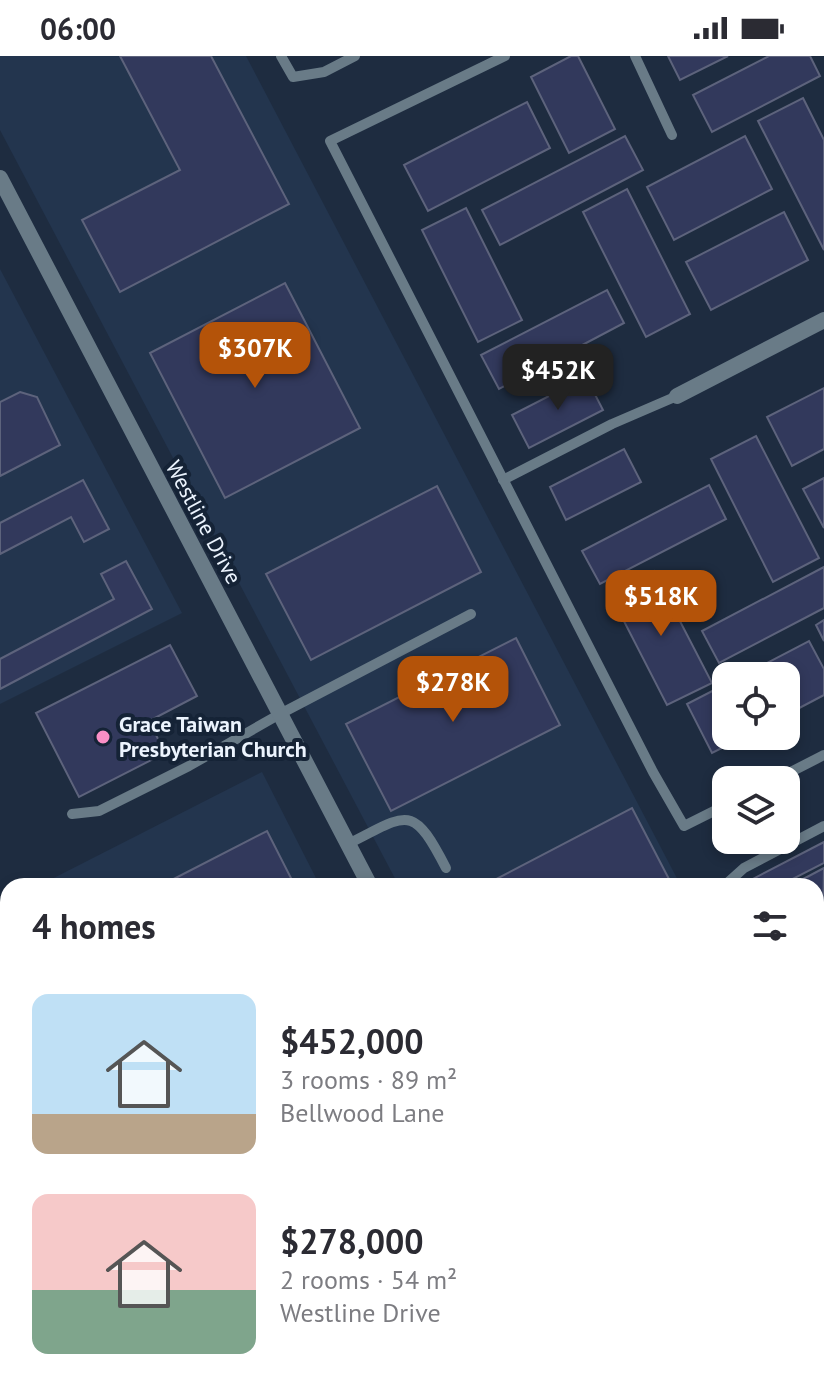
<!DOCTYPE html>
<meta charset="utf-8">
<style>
:root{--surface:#fff;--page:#f2f2f3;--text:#2b2b33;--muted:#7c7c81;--accent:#b45309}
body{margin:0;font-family:"PT Sans",sans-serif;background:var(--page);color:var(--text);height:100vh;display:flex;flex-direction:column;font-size:30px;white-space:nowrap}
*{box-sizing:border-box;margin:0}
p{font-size:26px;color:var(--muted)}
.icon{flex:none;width:44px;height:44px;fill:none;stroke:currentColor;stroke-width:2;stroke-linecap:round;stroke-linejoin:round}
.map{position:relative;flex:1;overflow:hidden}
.drawer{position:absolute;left:0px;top:822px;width:824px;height:514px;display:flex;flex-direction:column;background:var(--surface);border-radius:24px 24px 0 0;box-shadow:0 4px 12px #0003}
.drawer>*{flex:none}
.tools{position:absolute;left:712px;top:606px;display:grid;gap:16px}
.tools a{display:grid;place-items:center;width:88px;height:88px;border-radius:16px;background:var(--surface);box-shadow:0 4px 12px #0003;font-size:40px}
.price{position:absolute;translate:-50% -68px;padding:0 18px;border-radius:16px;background:var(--accent);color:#fff;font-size:26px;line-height:52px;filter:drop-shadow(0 2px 4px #0008)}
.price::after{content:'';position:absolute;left:50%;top:48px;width:24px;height:18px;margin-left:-12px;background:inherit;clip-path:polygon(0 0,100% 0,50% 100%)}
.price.selected{background:#222;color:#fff}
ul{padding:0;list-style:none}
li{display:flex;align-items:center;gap:24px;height:200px;padding:0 32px}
li span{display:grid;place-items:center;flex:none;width:224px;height:160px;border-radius:16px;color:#555}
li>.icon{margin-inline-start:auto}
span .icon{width:96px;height:96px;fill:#fffc;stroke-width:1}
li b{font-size:34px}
h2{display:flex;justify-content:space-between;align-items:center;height:96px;padding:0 32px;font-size:34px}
.status{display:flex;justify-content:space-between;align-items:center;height:56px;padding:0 40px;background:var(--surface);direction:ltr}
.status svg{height:22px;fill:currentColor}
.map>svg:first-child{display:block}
</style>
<div class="status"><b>06:00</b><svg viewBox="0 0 49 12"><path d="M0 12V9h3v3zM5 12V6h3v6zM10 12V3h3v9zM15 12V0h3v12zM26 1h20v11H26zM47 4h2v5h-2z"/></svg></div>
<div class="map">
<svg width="824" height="1335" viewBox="0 0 824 1335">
<rect width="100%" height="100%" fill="#1e2c40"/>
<g fill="#23354e">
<polygon points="0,0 246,0 681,830 399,830 0,74"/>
<polygon points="0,213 182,557 0,648"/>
<polygon points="262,716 320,830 38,830"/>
<polygon points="8,845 8,1328 574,1328 578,1335 0,1335 0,849"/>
<polygon points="816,1087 824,1102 824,1335 665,1335 661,1328 816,1328"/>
</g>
<g fill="#32395c" stroke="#5d637c" stroke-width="2">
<polygon points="120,0 211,0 289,148 120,236 82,164 180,114"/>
<polygon points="571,0 578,0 615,73 569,97 531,21"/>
<polygon points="668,0 728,0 680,24"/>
<polygon points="769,0 810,0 820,20 712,76 693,39"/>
<polygon points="803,42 824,84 824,194 758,65"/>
<polygon points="527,46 550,92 428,155 404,109"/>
<polygon points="625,80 643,114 500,189 482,154"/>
<polygon points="745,80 772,133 674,184 647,131"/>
<polygon points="627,133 690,258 646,281 583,156"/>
<polygon points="466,152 522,264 478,286 422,174"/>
<polygon points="784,156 808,204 711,254 686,206"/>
<polygon points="285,227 360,372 225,442 150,297"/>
<polygon points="607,234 624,267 499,333 481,299"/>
<polygon points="586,321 603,354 529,392 512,359"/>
<polygon points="824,332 824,393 792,410 767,361"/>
<polygon points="20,336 37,341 60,389 0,420 0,346"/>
<polygon points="756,380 819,502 773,526 711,403"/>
<polygon points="624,393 641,426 566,464 550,431"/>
<polygon points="824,422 824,472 803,433"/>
<polygon points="83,424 109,473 84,486 71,461 0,498 0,467"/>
<polygon points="709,429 726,463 600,528 582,495"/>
<polygon points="437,430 481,516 311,604 266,518"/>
<polygon points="126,505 152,553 0,633 0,603 114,543 101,518"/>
<polygon points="824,511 824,552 719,607 702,575"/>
<polygon points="654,515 712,627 667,649 610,538"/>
<polygon points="824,564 824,585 816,569"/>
<polygon points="516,582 560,669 391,755 346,668"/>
<polygon points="809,585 824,613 824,639 786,659 786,620 742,620"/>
<polygon points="170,589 197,640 149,665 165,697 79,741 36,657"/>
<polygon points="726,628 726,680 746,680 712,697 687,648"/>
<polygon points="632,752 671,827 666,830 483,830"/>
<polygon points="267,775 295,830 160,830"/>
<polygon points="824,786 824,807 779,830 747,830 745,827"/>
<polygon points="824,812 823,864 824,960 816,945 816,830 790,830"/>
<polygon points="816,960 824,976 824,1015 816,999"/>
<polygon points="0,1021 8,1036 8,1191 0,1175"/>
<polygon points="816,1245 824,1261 824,1315 816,1319"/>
<polygon points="57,1328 161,1328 165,1335 61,1335"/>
<polygon points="487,1328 557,1328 560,1335 474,1335"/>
<polygon points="691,1328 798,1328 784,1335 694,1335"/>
</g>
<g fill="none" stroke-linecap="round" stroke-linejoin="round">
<g stroke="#697b87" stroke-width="10">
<polyline points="281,0 293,21 324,16 355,0"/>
<polyline points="505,0 330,85 653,716 684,770 726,749"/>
<polyline points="635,0 672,79"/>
<polyline points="503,424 612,368 677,340"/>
<polyline points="775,724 824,699"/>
<polyline points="72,758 99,755 189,710 280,658 471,558"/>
<path d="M348 788C408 758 412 746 446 812"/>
<polyline points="724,830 744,812 824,770"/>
<polyline points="816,1015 824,1030"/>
<polyline points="0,1261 8,1276"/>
<polyline points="0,1304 8,1300"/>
<polyline points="35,1328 39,1335"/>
</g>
<g stroke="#697b87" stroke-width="16">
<polyline points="0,122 370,830"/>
<polyline points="677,340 824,264"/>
<polyline points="629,1328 633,1335"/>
</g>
</g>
<circle fill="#fa8fc6" stroke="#152336" stroke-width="3" cx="103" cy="681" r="8"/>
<g text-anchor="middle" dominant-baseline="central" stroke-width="8" stroke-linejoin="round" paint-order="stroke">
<g font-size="22" fill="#ecf4fe" stroke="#152336">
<text transform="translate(204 466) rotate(62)">Westline Drive</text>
</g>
<g font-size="22" font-weight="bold" fill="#ecf4fe" stroke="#152336" text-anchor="start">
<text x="119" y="668">Grace Taiwan<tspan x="119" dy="25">Presbyterian Church</tspan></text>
</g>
</g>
</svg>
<div class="tools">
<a><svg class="icon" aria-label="locate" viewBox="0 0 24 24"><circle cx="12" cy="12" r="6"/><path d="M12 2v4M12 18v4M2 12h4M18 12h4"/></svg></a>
<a><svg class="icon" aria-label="layers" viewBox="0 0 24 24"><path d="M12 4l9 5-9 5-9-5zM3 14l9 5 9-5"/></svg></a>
</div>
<b class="price" style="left:255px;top:334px">$307K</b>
<b class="price selected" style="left:558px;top:356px">$452K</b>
<b class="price" style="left:661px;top:582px">$518K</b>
<b class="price" style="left:453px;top:668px">$278K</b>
<section class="drawer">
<h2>4 homes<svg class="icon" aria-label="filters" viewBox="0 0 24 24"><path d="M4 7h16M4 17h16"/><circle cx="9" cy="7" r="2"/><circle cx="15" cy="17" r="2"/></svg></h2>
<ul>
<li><span style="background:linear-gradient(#bfe0f5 75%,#b9a48a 0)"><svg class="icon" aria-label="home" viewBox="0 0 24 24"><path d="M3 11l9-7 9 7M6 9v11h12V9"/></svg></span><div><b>$452,000</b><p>3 rooms · 89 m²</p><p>Bellwood Lane</p></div></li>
<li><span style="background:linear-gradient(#f6c9c9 60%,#7fa58c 0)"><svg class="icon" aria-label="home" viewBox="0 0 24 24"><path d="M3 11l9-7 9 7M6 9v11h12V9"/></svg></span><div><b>$278,000</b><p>2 rooms · 54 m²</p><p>Westline Drive</p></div></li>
</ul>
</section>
</div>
